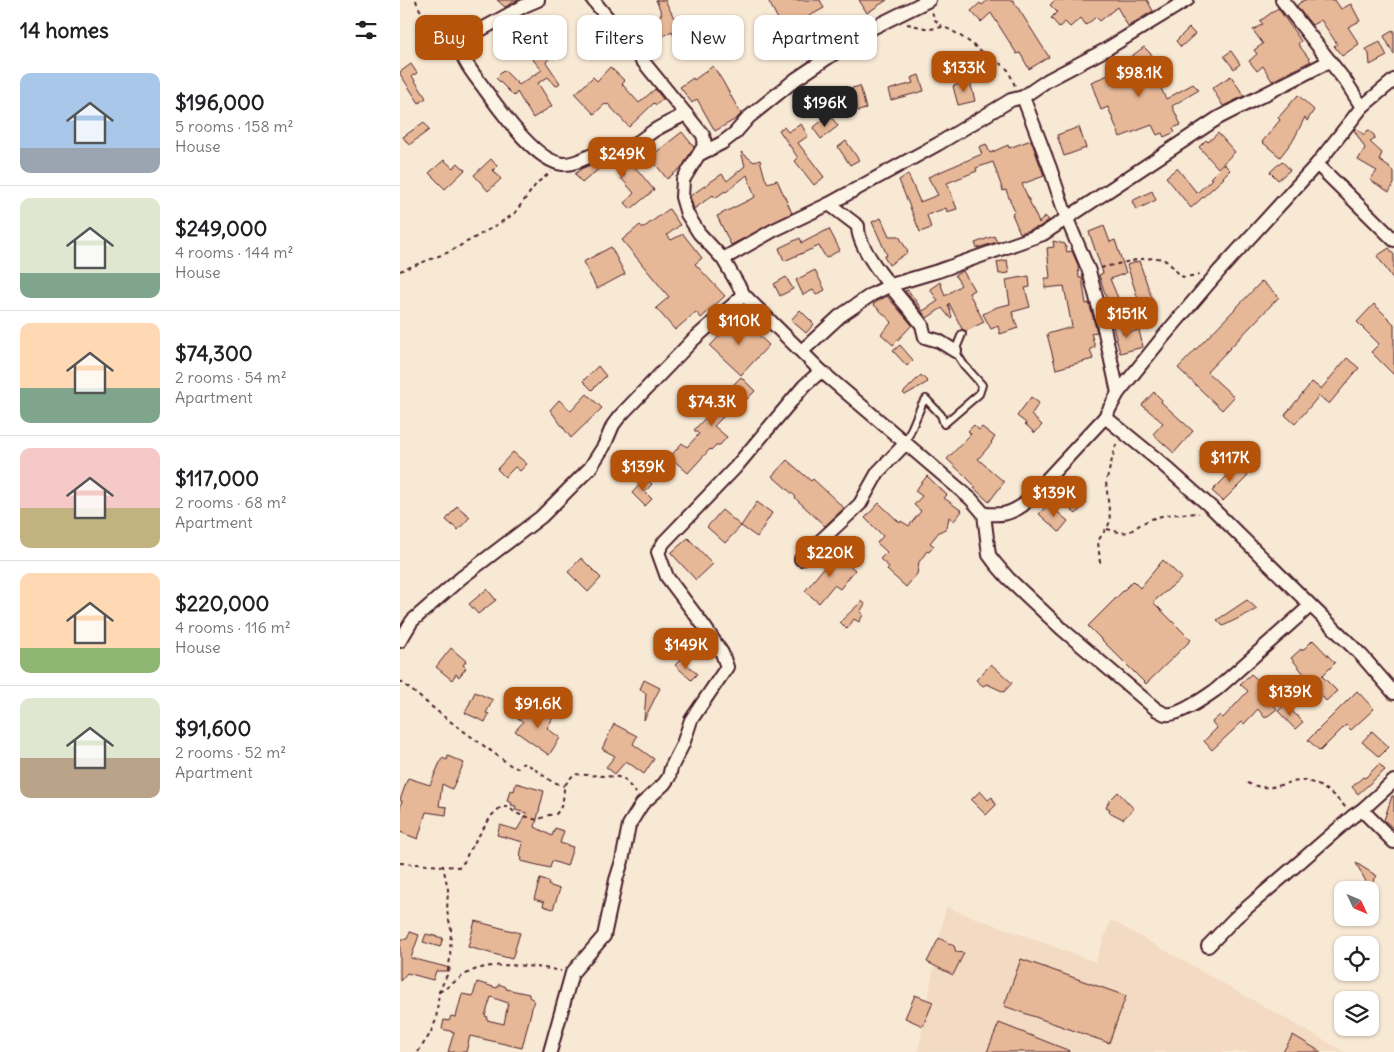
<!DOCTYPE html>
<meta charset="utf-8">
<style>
:root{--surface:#fff;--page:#f2f2f2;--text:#202124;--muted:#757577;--line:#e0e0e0;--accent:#b45309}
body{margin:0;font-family:Delius,sans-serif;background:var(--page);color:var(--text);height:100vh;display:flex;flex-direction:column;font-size:19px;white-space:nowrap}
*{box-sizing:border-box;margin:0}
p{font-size:16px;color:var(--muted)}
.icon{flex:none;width:28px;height:28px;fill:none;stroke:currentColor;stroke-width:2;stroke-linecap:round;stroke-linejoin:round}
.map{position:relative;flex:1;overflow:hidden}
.panel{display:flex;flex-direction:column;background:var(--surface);width:400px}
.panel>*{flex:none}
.hud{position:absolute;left:15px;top:15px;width:475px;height:45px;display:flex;gap:10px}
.needle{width:32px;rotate:134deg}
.fabs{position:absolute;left:934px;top:881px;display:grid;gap:10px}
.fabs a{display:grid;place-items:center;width:45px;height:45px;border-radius:10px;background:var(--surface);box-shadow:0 1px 4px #0004;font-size:25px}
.price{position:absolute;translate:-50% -42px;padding:0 11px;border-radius:10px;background:var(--accent);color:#fff;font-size:16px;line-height:32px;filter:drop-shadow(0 1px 2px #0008)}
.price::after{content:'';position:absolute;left:50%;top:30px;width:15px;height:11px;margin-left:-8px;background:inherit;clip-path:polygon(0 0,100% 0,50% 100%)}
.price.on{background:#222;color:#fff}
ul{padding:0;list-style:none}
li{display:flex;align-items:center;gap:15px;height:125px;padding:0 20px}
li+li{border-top:1px solid var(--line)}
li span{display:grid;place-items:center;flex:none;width:140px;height:100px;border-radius:10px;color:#555}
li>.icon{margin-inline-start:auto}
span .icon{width:60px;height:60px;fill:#fffc;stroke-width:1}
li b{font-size:21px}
h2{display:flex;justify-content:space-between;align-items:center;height:60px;padding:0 20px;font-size:21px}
.tag{padding:0 18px;border-radius:10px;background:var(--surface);box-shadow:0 1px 4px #0004;font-size:18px;line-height:45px}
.tag.on{background:var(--accent);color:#fff}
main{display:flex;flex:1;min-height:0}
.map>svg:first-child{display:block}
</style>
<main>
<section class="panel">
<h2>14 homes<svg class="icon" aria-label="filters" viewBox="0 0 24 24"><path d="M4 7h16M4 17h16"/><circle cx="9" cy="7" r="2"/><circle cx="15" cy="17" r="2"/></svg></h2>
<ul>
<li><span style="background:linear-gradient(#a9c7e8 75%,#9aa5b1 0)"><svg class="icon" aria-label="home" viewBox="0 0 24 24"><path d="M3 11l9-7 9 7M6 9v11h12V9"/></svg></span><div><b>$196,000</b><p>5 rooms · 158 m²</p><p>House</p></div></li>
<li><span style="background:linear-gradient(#dfe7d0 75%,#7fa58c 0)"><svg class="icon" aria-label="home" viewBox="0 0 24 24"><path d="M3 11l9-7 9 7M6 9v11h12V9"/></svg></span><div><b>$249,000</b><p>4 rooms · 144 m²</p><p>House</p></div></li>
<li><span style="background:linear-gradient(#ffd9b3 65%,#7fa58c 0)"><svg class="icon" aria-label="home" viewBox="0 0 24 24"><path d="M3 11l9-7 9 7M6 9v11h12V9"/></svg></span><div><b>$74,300</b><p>2 rooms · 54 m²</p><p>Apartment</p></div></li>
<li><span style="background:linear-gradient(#f6c9c9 60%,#c2b280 0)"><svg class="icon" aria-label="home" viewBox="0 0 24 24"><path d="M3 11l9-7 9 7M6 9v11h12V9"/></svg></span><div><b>$117,000</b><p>2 rooms · 68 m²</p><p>Apartment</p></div></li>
<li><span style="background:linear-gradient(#ffd9b3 75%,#8fb573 0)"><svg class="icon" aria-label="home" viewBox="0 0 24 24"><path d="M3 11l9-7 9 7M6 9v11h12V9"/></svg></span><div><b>$220,000</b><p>4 rooms · 116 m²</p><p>House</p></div></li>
<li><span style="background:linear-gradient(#dfe7d0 60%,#b9a48a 0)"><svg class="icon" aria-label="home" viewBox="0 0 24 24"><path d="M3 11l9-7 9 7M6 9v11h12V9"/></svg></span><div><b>$91,600</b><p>2 rooms · 52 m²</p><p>Apartment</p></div></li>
</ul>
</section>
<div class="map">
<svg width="994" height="1052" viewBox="0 0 994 1052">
<rect width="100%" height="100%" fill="#f8e9d5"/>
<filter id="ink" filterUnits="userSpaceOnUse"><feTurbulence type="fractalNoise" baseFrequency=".02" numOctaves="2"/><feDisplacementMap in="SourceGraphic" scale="10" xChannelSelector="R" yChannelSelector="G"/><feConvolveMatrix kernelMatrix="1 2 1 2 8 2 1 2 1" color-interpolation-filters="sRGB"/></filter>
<g filter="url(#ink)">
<polygon fill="#f3dac2" points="546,907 695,962 711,920 945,1052 518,1052 539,938"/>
<g fill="#e7b897" stroke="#4a1f2b" fill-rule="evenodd">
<polygon points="97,0 118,0 105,7"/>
<polygon points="256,0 265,0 282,34 275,38 272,31 263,36 254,19 262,14"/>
<polygon points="368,0 420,0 424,8 402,20 407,31 389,40"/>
<polygon points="459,0 487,0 467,13"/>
<polygon points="588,0 613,0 649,57 629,69 620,53 617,54 591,13 581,22 571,11 580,3 582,5"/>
<polygon points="655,0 747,0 753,11 728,26 717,7 700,21 696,17 686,25 681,18 670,27 665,22 659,27 651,18 657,12 650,5"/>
<polygon points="904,0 935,0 941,9 951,4 960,21 948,27 959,44 942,56 934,46 937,44 921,20 912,25 898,8 897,5"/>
<polygon points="878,8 901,41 898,44 911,61 872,81 863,66 857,71 849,61 857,54 854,50 863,44 853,30 863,24 860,21"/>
<polygon points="112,23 126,41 117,50 103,28"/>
<polygon points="789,28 795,34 781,47 776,41"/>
<polygon points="994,30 994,55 984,36"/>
<polygon points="147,33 153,39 147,46 154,53 146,62 160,83 156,86 148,77 138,83 152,106 133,118 117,92 114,96 96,78 104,70 119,85 142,70 127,53"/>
<polygon points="980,42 987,56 970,65 969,54 966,49"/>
<polygon points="744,47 755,58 746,67 758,86 760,86 766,99 793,84 799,90 772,106 781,125 773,128 775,132 764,137 762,133 757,135 752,125 720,137 708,107 701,110 691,82 721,70 718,66"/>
<polygon points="831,51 840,64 834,69 824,56"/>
<polygon points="11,64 17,73 12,76 26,98 19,103 0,74 0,72"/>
<polygon points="313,66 322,80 341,114 336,119 315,131 297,99 292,103 280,87 293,78 294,80"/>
<polygon points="210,67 225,81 222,84 239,103 255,89 263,99 256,105 254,103 229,127 208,104 206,105 205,104 194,114 175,94 193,77 197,81"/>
<polygon points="519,75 524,91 491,100 488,90 513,83 511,78"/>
<polygon points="831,76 844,96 823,106 812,88"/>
<polygon points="570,81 575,101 558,105 553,86"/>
<polygon points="460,86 466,109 458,111 452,88"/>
<polygon points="898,95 914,110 907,121 905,117 894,139 880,157 862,142 880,120 878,118"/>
<polygon points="432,118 438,126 421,139 413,128 424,119 427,122"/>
<polygon points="24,122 29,130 9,145 3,137"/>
<polygon points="401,124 408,136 398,143 424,177 414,185 395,161 398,158 379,130 384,127 388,132"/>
<polygon points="679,127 686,148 664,156 657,135"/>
<polygon points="956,128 964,135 968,130 974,135 975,139 970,142 982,153 979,160 990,168 994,173 994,184 989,192 970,180 977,171 958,160 965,148 954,130"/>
<polygon points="282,132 294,147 282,167 267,179 250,157"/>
<polygon points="818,133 835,152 818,168 799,147 806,140 808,142"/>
<polygon points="631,140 644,176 622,184 639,223 645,216 649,220 639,227 620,233 612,214 615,212 611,203 606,190 603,191 593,162 576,168 577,171 547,183 557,209 547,212 546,208 527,215 531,228 520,232 499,180 508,174 520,202 538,195 528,177 582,154 579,147 586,144 590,153 608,145 609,148"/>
<polygon points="446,141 459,160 450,165 438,147"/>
<polygon points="341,152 354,162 360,160 365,178 368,183 377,180 392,213 331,245 317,216 355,197 347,175 326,192 325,191 315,198 313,195 294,209 290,196 322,174 327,181 345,166"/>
<polygon points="224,156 233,168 235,167 254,190 231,209 225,203 234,193 221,178 225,175 212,158 182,183 175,174 181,169 201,160 208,158"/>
<polygon points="91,159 97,166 93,170 101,179 88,191 74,175"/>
<polygon points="44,160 53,168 58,163 65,170 45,189 29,173"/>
<polygon points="882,161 890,170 878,180 870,172"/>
<polygon points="824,164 830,170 823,177 824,178 791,208 766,177 777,168 797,193 812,179 810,178"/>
<polygon points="752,191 756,200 736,210 732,201"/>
<polygon points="269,209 280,225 267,235 271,240 283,234 302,258 295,264 325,296 301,318 296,312 275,330 256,308 269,297 222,240 240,225 243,228"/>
<polygon points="481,218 489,236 499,236 508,252 489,265 484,257 487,255 472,222"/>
<polygon points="704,226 710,242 715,240 726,273 710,279 721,305 738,299 727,265 739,261 754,304 713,318 699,275 703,273 689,232"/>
<polygon points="429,229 440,250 426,258 419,246 384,261 379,248 400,238 402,243"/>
<polygon points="594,236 597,242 577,248 575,243"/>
<polygon points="653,241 665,244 667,252 672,251 678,265 679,278 682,278 686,304 689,303 697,332 691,333 695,347 690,349 693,359 656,369 647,334 672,327 664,286 645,288 645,278 650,278 647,248 654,247"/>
<polygon points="211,247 225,274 197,289 183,262"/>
<polygon points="989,248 994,255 994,280 977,256"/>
<polygon points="607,260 609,273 599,274 597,262"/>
<polygon points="415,270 425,290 416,295 413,290 403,295 396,280"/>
<polygon points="563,271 574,290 569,293 584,322 566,331 562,329 549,303 548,304 552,317 550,318 542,308 527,318 505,291 508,290 523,311 538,301 530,289 540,282 545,296 561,285 555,275"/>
<polygon points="629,276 630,287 625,288 630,307 612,312 618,328 600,334 598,326 591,329 583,314 597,307 610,304 606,280"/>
<polygon points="386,277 393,289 380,296 374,284"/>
<polygon points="862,281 879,297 807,372 834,397 822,410 778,368"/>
<polygon points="487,296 512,325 493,345 481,334 492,322 473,304"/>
<polygon points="974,304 994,324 994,375 971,352 979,344 957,322"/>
<polygon points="400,310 414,324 406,333 391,320"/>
<polygon points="338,316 369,345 341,375 310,346"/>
<polygon points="720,320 723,334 739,330 743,347 720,353 712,322"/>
<polygon points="500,345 513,360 507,366 493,351"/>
<polygon points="947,358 959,368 929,404 919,396 895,424 885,415 912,382 921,389"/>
<polygon points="198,366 206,376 192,390 183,381"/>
<polygon points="521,375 528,382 505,395 503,393"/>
<polygon points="341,377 355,391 336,410 335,409 329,415 327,413 314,426 327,437 320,445 316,445 311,450 310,449 288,473 270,457 282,443 287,447 299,434 294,430 324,398 322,396"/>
<polygon points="754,392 762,400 761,402 793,431 774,453 753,434 763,423 742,405"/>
<polygon points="187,394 202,408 171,438 150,410 159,400 171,411"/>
<polygon points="631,397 639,403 631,415 642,425 635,433 625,424 626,423 617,416"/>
<polygon points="574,425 579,430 582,427 595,437 591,442 592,443 578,459 604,482 589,502 574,488 576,487 566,477 547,459 571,434 568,431"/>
<polygon points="113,452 127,464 120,471 115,467 105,477 97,469"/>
<polygon points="387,460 411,481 413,479 444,508 425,526 395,498 396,497 372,476"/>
<polygon points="838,465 848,476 823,501 812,491"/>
<polygon points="527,476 547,495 544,498 562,511 554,521 549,517 547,528 539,532 530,543 534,546 529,552 527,551 519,562 517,574 506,587 487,570 489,567 480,559 487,552 477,543 483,536 465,518 479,503 500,523 501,521 509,526 521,511 514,505 522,496 515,491"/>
<polygon points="246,478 252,484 245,492 252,499 245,506 232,493"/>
<polygon points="681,497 687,502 676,514 670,509"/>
<polygon points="357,502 372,513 357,537 341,526"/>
<polygon points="648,504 668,521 659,532 639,514"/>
<polygon points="57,506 70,517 58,530 46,520"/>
<polygon points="322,510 341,526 325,543 307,527"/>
<polygon points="288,538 313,564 296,580 271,553"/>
<polygon points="435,554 455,570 440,589 434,585 419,603 405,591"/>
<polygon points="181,558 201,578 188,592 168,572"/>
<polygon points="763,560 782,578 753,602 791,640 746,684 688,626 733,581 740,588"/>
<polygon points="87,589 96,600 78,614 69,604"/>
<polygon points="847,600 857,609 823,626 817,620"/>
<polygon points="462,601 465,604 460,612 463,615 459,622 454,619 447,629 440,622"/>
<polygon points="913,640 935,663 922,676 937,691 926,701 891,658 901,649 902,651"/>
<polygon points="51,648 66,661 63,665 66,668 59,677 56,674 52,680 36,667"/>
<polygon points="281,659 297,674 291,680 275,665"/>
<polygon points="591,664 612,683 604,692 587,684 583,686 576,680"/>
<polygon points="851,674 858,680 856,682 877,709 865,718 858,709 844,724 842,722 812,750 804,741 817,728 812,722 820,715 823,718 848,691 840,684"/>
<polygon points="244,680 260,688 244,720 246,693 240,689"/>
<polygon points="957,691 974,709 951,730 946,725 920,751 908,740"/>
<polygon points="75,692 93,700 86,713 89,714 85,722 65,713"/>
<polygon points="885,704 903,722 895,729 878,711"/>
<polygon points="144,706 156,713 147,728 160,738 149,755 115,731 123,722 114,715 120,708 136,720"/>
<polygon points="214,724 237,736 233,744 254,759 244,774 226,761 215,774 206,767 215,756 202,749"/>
<polygon points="972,731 989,747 979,757 962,742"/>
<polygon points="48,756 64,763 52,789 42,784 39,806 47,807 46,815 26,812 18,839 0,832 0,808 2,801 0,800 8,778 30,785 42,758 47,760"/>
<polygon points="979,764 985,770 958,794 952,787 963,777 965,778"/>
<polygon points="116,783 144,791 135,827 152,836 155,828 164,831 160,843 173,847 167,866 152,861 150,868 121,861 122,858 120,856 123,842 97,835 100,825 117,830 127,813 115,810 116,806 111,805 112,803 107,801 110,790 114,791"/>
<polygon points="580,791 588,800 592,797 596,805 586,815 571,800"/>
<polygon points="718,792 734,809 723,819 709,812 710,809 706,807 709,801"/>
<polygon points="992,796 994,796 994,829 984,820"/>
<polygon points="956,863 977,876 969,887"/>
<polygon points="140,879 149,882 148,885 160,889 153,909 143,906 144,902 134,899"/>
<polygon points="75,921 120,933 112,959 68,947"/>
<polygon points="10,932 19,935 11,958 50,968 50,971 36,971 33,980 7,973 0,981 0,939 7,939"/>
<polygon points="26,934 43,938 40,947 23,942"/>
<polygon points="539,938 554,946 556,952 564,953 553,975 527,962"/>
<polygon points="621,959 726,996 709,1043 604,1006"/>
<path d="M77 982 97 988 99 984 106 987V989L129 994V997L134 1000 122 1048 70 1036 66 1052H48L54 1032 42 1029 44 1020 49 1021 51 1016 56 1017 62 994 73 996ZM91 997 108 1003 104 1024 87 1020 88 1017 85 1016Z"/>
<polygon points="515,995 533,1002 523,1026 505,1018"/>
<polygon points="599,1023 670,1051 670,1052 587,1052"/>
<polygon points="893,1035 921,1052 883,1052"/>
</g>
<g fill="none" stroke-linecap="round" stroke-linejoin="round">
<defs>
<polyline id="lane" points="505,444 522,404 526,399 541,415 544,424 579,394 582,385 564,365 555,351 562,334"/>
<g id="street">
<path d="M138 0 124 6 66 38 62 41C56 56 78 79 86 91 101 111 136 162 163 164 177 165 190 154 203 151 213 148 223 150 233 145 241 141 247 135 255 130 265 124 276 119 286 114"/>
<path d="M193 0 303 135 305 144 283 180 282 197 287 214 299 233 323 259 344 295 421 371 571 499 584 514 589 555 595 563 608 578 662 629 757 710C760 711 762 713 765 714 778 717 807 696 817 689L910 606"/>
<polyline points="882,0 946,82 962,107"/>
<polyline points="623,97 650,168 667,219 689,271 703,323 718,393"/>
<polyline points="300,154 322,143 335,133 349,117 396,79 472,28 529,0"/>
<polyline points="917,164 994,240"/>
<path d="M429 204 458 226C457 253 505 302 522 325L525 337 539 341 555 351"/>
<polyline points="323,259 374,230 429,204 538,144 611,100 623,97 648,80 705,50 787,0"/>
<polyline points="402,351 440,316 471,295 491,285 538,271 643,234 818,118 930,61"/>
<polyline points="705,417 759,461 813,509 962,656 994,693"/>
<path d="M584 514C602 515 608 515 623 505L705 417 718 393 763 337 820 270 917 164 962 107 994 80"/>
<polyline points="401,559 460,504 478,472 505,444"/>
<polyline points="0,641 12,621 61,578 141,517 190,468 204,446 213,425 219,417 293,340 344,295"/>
<polyline points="962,810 994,842"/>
<polyline points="808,946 835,918 953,816 962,810 994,781"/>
<polyline points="150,1052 172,973 204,936 216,880 222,861 229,825 242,804 264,784 269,777 271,768 283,744 291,720 327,667 322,653 304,626 267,577 258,552 264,542 335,468 404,386 421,371"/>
</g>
</defs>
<use href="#lane" stroke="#4a1f2b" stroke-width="10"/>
<use href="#street" stroke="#4a1f2b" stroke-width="16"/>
<g stroke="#4a1f2b" stroke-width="2" stroke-dasharray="4 4" stroke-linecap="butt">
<path d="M16 0C20 17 37 28 52 36"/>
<polyline points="532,12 535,20 542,26"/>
<polyline points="507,24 530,29 543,27 551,30 568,41 589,57 604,66 608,70 616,88"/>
<path d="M701 268C713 265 751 255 762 259 771 262 775 272 783 277L800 275"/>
<polyline points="0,271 49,252 90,229 114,214 137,183 151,172"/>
<path d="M707 529C735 537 727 530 749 520 765 513 782 514 799 513"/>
<polyline points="700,563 698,541 709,524 710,519 706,482 717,441"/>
<polyline points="0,681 47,719 113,767 118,768 122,764 126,763 151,781 164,786"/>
<path d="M847 783C873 793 877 783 900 781 916 779 937 797 946 808"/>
<path d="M0 863 59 867 64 862 69 851 92 815 101 807H109L115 813 137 820 149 815 156 814C163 807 164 796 164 786L174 774 218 777 224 779 236 793"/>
<path d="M39 992C51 986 60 976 72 971 94 961 137 966 161 971"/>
<polyline points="18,1052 30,1034 36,1020 39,992 47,975 50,959 51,929 47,911 48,889 43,866"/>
</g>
<use href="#lane" stroke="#fcf5e5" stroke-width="6"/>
<use href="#street" stroke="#fcf5e5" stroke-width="12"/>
</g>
</g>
</svg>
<div class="fabs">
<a><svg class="needle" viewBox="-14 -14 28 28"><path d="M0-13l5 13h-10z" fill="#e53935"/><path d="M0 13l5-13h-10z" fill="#757577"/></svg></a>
<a><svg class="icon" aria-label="locate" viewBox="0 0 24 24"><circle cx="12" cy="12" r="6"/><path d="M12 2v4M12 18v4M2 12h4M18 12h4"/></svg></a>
<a><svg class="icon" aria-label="layers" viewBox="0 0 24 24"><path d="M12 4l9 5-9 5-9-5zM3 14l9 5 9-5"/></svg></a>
</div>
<b class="price" style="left:564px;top:93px">$133K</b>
<b class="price" style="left:739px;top:98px">$98.1K</b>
<b class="price on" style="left:425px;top:128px">$196K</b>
<b class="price" style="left:222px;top:179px">$249K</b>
<b class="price" style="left:727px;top:339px">$151K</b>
<b class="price" style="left:339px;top:346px">$110K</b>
<b class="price" style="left:312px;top:427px">$74.3K</b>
<b class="price" style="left:830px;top:483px">$117K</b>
<b class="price" style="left:243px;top:492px">$139K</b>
<b class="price" style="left:654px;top:518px">$139K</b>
<b class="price" style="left:430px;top:578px">$220K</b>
<b class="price" style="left:286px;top:670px">$149K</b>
<b class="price" style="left:890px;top:717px">$139K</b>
<b class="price" style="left:138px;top:729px">$91.6K</b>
<div class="hud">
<a class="tag on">Buy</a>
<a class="tag">Rent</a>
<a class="tag">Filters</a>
<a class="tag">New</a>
<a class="tag">Apartment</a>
</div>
</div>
</main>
